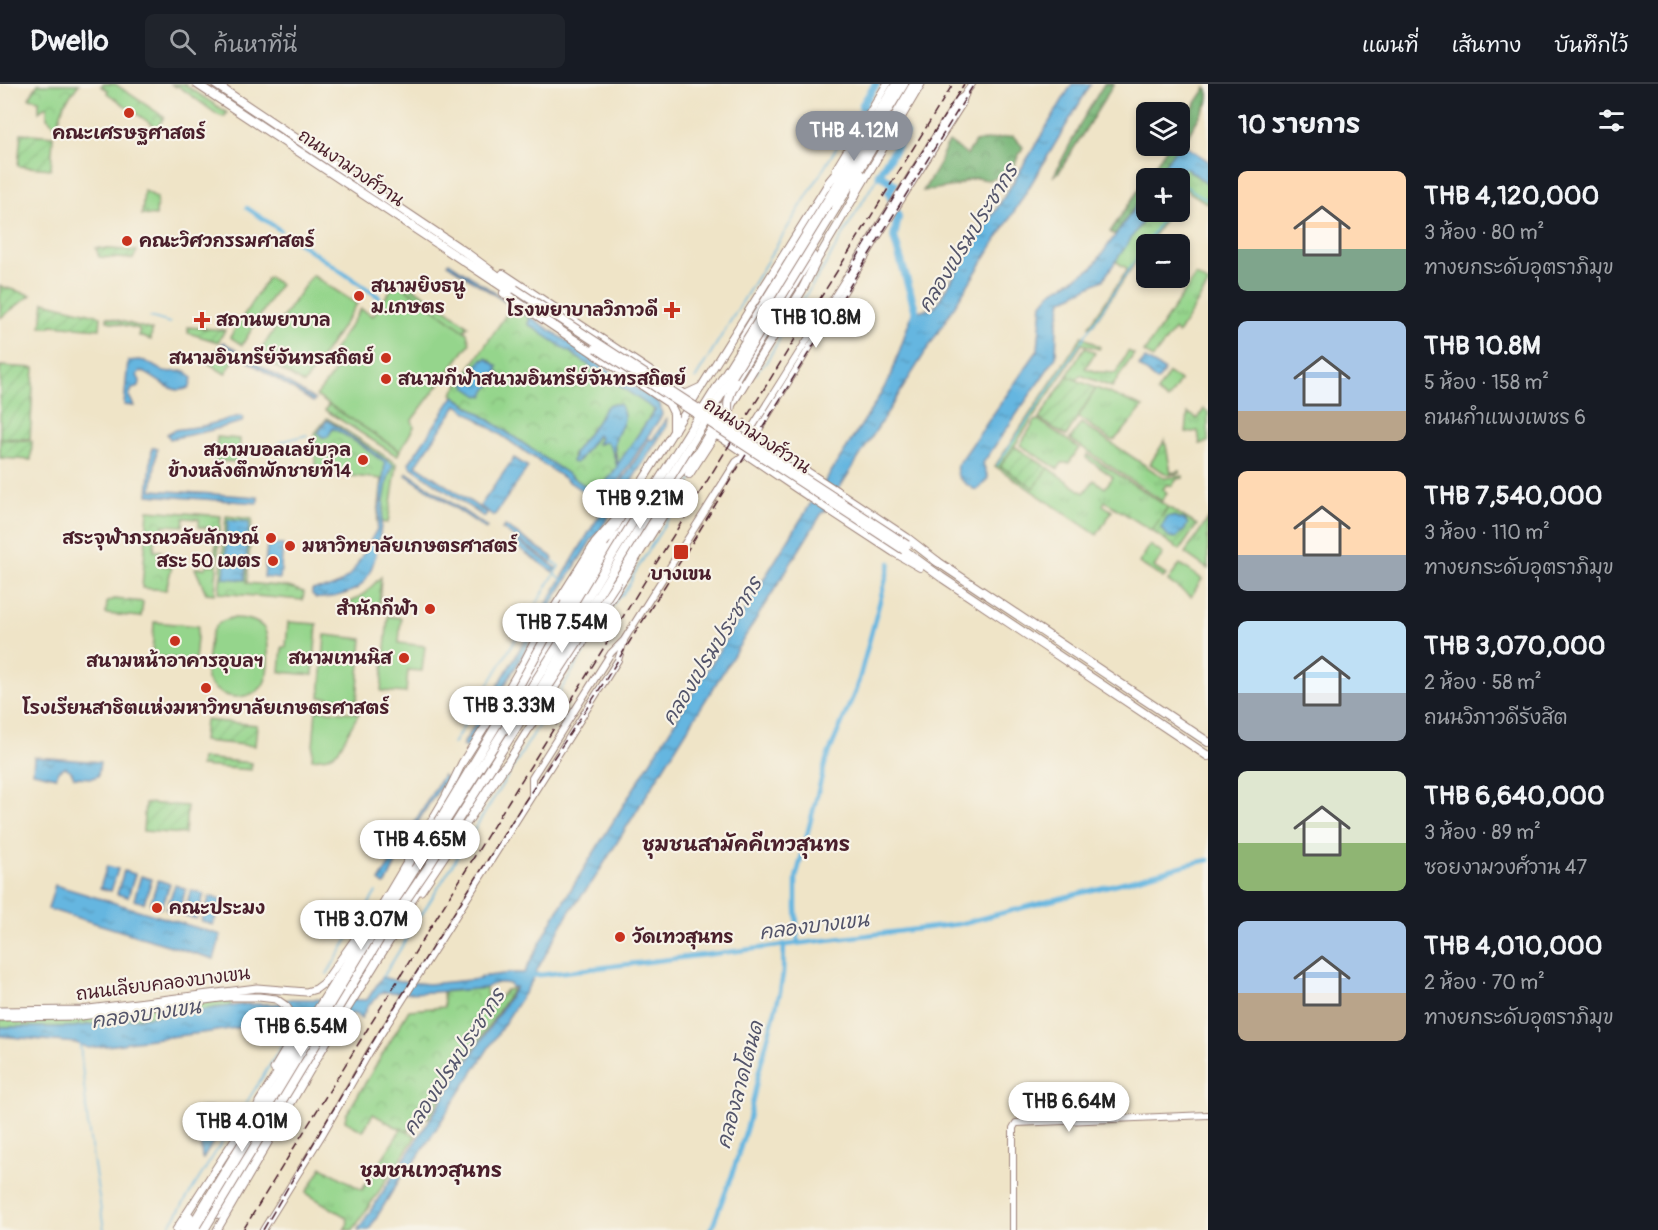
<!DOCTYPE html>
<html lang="th">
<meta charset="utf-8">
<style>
:root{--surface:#171b24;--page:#20242c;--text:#f1f3f6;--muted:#9ea1a6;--line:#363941;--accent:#8c9099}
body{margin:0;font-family:Pangolin,"Playpen Sans Thai",sans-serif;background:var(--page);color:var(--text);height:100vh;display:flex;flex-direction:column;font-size:22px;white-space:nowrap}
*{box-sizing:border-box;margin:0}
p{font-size:20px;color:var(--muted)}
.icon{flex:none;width:33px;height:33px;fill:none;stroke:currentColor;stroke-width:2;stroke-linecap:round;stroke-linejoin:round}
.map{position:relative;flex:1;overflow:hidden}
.drawer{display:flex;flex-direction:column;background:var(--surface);width:450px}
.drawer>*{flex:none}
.controls{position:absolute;left:1136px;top:18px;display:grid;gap:12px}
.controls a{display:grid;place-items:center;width:54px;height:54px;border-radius:9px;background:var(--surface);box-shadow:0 3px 9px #0003;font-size:30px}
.price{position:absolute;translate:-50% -51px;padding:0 14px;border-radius:21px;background:#fff;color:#222;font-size:20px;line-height:39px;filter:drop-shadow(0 2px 3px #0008)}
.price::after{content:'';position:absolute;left:50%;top:36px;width:18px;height:14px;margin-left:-9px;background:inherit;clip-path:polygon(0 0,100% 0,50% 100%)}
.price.on{background:var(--accent);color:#fff}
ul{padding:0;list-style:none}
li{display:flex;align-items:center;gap:18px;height:150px;padding:0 30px}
li span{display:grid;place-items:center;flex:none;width:168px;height:120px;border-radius:9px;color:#555}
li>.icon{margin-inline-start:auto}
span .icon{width:72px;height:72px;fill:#fffc;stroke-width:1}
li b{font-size:26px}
h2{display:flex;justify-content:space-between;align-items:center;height:72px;padding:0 30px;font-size:26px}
header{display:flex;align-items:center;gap:36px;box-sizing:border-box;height:84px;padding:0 30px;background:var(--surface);border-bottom:2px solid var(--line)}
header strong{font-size:28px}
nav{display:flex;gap:33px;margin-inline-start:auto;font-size:21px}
.search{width:420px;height:54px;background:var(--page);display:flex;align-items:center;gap:15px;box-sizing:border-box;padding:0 21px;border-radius:9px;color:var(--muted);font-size:22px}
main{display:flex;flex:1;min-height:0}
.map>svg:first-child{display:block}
</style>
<header>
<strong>Dwello</strong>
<div class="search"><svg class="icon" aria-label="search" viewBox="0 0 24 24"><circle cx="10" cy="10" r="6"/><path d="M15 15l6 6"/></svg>ค้นหาที่นี่</div>
<nav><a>แผนที่</a><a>เส้นทาง</a><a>บันทึกไว้</a></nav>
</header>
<main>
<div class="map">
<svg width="1208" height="1146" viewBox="0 0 1208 1146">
<defs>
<pattern id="grass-tufts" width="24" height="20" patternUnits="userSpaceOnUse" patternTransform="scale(1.5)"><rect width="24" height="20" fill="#95d58c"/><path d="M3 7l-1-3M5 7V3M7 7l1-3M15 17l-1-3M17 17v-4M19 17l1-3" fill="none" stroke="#82b679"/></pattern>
<pattern id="forest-crowns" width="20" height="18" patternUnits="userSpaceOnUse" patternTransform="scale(1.5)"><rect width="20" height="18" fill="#78b678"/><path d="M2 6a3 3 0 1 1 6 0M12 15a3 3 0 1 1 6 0" fill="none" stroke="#649363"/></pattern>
<pattern id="park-crowns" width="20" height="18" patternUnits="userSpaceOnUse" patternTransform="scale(1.5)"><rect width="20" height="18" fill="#95d58c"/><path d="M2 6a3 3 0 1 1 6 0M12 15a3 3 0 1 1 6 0" fill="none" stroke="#82b679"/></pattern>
<pattern id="garden-furrows" width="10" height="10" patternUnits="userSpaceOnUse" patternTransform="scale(1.5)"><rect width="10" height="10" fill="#95d58c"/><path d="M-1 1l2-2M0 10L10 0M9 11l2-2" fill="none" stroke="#82b679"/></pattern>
<pattern id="water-ripples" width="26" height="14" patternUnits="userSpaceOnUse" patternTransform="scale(1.5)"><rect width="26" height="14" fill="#65b6e0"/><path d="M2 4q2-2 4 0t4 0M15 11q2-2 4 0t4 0" fill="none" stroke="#5593b6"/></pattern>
</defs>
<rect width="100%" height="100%" fill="#f7f3e8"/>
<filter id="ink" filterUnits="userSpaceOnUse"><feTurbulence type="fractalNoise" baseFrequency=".0167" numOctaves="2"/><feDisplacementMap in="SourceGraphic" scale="12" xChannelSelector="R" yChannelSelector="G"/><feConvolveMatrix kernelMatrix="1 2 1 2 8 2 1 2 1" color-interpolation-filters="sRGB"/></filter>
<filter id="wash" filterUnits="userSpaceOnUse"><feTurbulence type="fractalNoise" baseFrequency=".008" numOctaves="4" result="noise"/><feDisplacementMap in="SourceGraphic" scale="24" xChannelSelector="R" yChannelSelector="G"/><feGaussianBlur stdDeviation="1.35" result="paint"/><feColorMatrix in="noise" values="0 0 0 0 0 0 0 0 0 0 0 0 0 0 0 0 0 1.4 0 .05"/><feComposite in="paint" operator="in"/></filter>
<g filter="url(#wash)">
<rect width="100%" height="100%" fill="#efe4c7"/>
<g fill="url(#grass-tufts)" stroke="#707a5c" stroke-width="1.5">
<polygon points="1181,83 1186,84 1208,101 1208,120 1185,105 1179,113 1179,94 1172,94 1171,89 1175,85"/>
<polygon points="1149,128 1170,128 1092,242 1089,242 1128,185 1115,177"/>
<polygon points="1196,191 1208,199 1208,201 1178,250 1174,246 1153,274 1144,268"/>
<polygon points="1082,252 1100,263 1099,265 1082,260 1001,382 1034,404 1048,384 1084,409 1094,396 1105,404 1113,393 1086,374 1087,370 1168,423 1152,447 1105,417 1103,421 1112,427 1097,451 995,382"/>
<polygon points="1085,263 1095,269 1085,284 1098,288 1116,289 1128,267 1134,270 1112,303 1080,291 1077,296 1067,292"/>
<polygon points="1096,304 1143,323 1124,346 1114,356 1111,356 1078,333"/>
<polygon points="1204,325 1208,328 1208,358 1200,360 1198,347 1186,349 1188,329 1198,335"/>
<polygon points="1038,336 1079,364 1069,379 1062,379 1058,385 1020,361 1035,337"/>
<polygon points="1081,339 1164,394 1183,392 1183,394 1177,395 1172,402 1167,400 1163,405 1167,409 1162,417 1070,355"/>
<polygon points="1165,356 1171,389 1180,387 1180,389 1168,391 1150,380"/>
<polygon points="1208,435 1208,485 1185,469"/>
<polygon points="1150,461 1163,470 1154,483 1166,491 1163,494 1139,479"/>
<polygon points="1180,480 1202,495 1191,513 1168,497"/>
<polygon points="402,1044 416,1052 353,1146 344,1146 348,1139 346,1133 306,1109 322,1083 362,1106"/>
</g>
<g fill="url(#forest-crowns)" stroke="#616a52" stroke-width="1.5">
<polygon points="1104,0 1114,0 1059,88 1053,93 1084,33"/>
<polygon points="1206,4 1208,5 1208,18 1182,62 1178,63 1155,94 1146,94 1146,108 1115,151 1110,148 1168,62 1179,62 1179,44"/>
<polygon points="1013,52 1023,63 1009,91 988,96 976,94 967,96 956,102 923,107 940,79 942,71 949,58 967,71 975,58"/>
</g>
<g fill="url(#park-crowns)" stroke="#707a5c" stroke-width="1.5">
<polygon points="38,0 79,0 64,20 57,43 47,34 47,23 44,23 39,28 39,16 29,14"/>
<polygon points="103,0 115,0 164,33 157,44 107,9 108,6 101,2"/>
<polygon points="171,0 184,0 227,29 224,33 218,31 178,2 176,3"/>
<polygon points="144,106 157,114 156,132 142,131"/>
<polygon points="406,199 449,227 468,242 464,247 403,203"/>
<path d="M512 222 530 234 528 240 655 325 618 381 614 358 619 347 622 324 596 339 580 360 572 372 579 376 597 351 600 354V360L606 357C613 363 615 374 617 383L597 410 452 310Z"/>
<polygon points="218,264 235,275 225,290 208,279"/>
<polygon points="329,320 400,367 397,372 325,326"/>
<polygon points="327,334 397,380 388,439 377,438 382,395 341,391 330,384 315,384 315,349"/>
<polygon points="148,426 221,432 215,510 206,509 195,484 206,484 206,481 214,481 217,445 199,443 199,435 184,434 183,442 163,441 162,451 155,450 154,467 161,467 160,475 165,482 172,482 166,506 142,504"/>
<polygon points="226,432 252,435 247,499 288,503 304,508 303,516 219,509"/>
<polygon points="381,493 379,523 345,522 365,509"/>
<polygon points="114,515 143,518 141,533 106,530 107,518"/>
<polygon points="486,904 487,914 495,920 506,906 513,905 428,1034 419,1029 409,1047 394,1042 373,1030 363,1047 345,1037 346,1031 409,926 444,923 443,908"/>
<polygon points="230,915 231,922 73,943 0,943 0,936"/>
</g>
<g fill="url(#garden-furrows)" stroke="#707a5c" stroke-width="1.5">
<polygon points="21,49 53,52 51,85 18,82"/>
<polygon points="96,164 137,167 133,175 99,173"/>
<polygon points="0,202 31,211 0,234"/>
<polygon points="44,218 101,232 100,245 51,241 50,243 41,243"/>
<polygon points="107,233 152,246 151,256 139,252 139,245 107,237"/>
<polygon points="188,243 225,246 218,258 188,249"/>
<polygon points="0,282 34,284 30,355 0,354"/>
<polygon points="1067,292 1096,304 1066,352 1039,335"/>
<polygon points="0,355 32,357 31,376 0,374"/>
<polygon points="1014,362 1048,384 1034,404 1000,382"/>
<polygon points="1168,423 1197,441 1180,466 1152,447"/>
<polygon points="205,636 257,641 255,662 203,657"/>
<polygon points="201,674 252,679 251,686 200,682"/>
<polygon points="145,719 187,722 185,750 143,747"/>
</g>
<g fill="#95d58c" stroke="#707a5c" stroke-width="1.5">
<polygon points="312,191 357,220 304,300 257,271"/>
<polygon points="268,193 280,200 242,261 230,253"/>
<polygon points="396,198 467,249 470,259 412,336 414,343 400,367 316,312 342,278 334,272 336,269 333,267 361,225 373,232"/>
<polygon points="1169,289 1180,297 1168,316 1157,308"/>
<polygon points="217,353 240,355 239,378 215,377"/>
<polygon points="388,532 401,534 399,559 425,562 422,587 408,586 406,609 381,607"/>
<path d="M232 534C243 534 255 535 263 543 270 551 269 587 265 597 261 608 248 612 238 613 225 613 208 605 206 591 205 585 207 578 208 572 210 553 210 538 232 534Z"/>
<polygon points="154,538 198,542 195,577 152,572"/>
<polygon points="288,538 317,540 313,591 280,588 282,563 286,563"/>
<polygon points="325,551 362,555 357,616 320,613"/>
<polygon points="316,626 359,629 338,667 328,673 312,675"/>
</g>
<g fill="url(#water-ripples)" stroke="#586a86" stroke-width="1.5">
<path d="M1072 0H1091L1019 120 825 427 822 429 593 797 569 828 537 886 532 897 414 1079 401 1093 369 1146H358L516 903H511L510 900C500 898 494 898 486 904 451 907 420 910 384 908L380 909 376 915 369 920 361 935 355 930 307 928 299 929 287 936 210 948 127 958 123 960 88 964 76 959 0 952V943H73L231 922 248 920H277L290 915 367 916 382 893 393 896 428 900 480 895V893L511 889H524L557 828 811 419 873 323 891 292 912 229 922 226 934 224 1014 97Z"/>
<path d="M1178 62 1187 63 1208 77V101C1197 93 1184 76 1172 89V94H1155Z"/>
<path d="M1146 108V128H1149L1103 196 1062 216 1057 242 1056 273 983 379 988 394 980 404 975 406C966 399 954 395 957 382L1038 266 1042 219 1050 209 1092 184Z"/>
<path d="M449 178 660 320 662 331 603 421 457 321 416 381 487 429 484 433 410 382 409 379 454 312 597 410 617 383C615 375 613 363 606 358L597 360 600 354 597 351 579 376 575 379 572 378 575 367 596 339 605 324 610 320H620C630 340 619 340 615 357 613 364 616 375 618 380L655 326 528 240 530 234 447 180Z"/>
<polygon points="223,258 315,316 313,318 221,260"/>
<polygon points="486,274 498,283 496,286 499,288 483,312 481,311 479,312 466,303 467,301 464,300 482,275 484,276"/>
<polygon points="1145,275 1164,286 1163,290 1157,297 1139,282"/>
<path d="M139 276 145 277 164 288 186 287 192 294 190 303C171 314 156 291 140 287L137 291 140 297 139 303 132 305 129 312 134 322 124 321 128 277Z"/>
<polygon points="240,332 243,333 242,338 208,347 170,355 167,350 174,346 203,342"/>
<polygon points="667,334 666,343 600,446 592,455 528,557 530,559 467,664 462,662 591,445 649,355 652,356"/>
<path d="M327 336 393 381C391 387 388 393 387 399 381 425 382 489 356 505 345 511 329 515 316 514L312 510V506C318 504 323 505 329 504 337 502 346 495 352 489L377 445 385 379 356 358 333 344 328 353H322L318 349Z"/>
<polygon points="152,364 157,364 152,406 258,413 258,419 148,411"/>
<polygon points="514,374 528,383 494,432 480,422"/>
<polygon points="407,389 412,392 487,443 486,445 406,391"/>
<polygon points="1172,432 1185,436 1188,440 1185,445 1176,454 1169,453 1161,444 1167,433"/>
<polygon points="228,436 249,438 245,496 224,494"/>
<polygon points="505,442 551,472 553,475 551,478 502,445"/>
<polygon points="516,456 556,484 553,488 513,460"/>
<polygon points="267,460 283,461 280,495 264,493"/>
<polygon points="34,673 100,678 98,692 92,694 74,693 71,687 65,683 58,687 56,693 33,688"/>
<path d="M443 691 447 695C422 726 403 764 386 800L384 801 379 797Z"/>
<polygon points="107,782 118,785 111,807 100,804"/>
<polygon points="124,787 135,790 128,813 117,810"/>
<polygon points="141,792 152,795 144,819 134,816"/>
<polygon points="158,796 170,800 161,824 150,820"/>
<polygon points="55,801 221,851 214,875 48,825"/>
<polygon points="175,801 186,805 178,830 166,826"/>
<polygon points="191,806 204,810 196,835 183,831"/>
<polygon points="210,812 222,816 213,841 201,837"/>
<polygon points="211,1023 222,1030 219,1035 224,1040 203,1075 202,1074 197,1025"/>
</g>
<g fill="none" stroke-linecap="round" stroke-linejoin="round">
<g stroke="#65b6e0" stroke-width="1.5">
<polyline points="1179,109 1185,102 1208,116"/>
<polyline points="150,233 170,239"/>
<polyline points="756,290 760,283 765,280 779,256 779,253 824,183 879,90"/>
<polyline points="695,295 862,22"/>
<polyline points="280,358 307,351"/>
<polyline points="997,381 1081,258 1167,128"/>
<polyline points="555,490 564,496"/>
<polyline points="453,660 559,482 550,476"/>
<polyline points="327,890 376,808"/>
<polyline points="383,893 619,512 623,510 632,496 631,495 698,386"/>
<polyline points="297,938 304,927"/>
<polyline points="80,960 88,1042 104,1146"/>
<polyline points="167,1146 288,952"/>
</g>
<g stroke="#65b6e0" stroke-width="4.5">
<polyline points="247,124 280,146"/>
<polyline points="286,150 379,213"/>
<polyline points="798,858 796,824 796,794 826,676 857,603 890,479"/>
<polyline points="531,892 959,840 1128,797 1189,780 1208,776"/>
<polyline points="711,1146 732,1091 748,1039 759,987 780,908 783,890 784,860"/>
</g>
<polyline stroke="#65b6e0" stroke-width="8" points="876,0 862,22 905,49 879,90 894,100 889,108 898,133 894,153 915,225 916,237"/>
</g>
</g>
<g filter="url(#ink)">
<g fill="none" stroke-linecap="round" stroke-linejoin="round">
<defs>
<g id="tertiary">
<polyline points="746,353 958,16 965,11"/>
<polyline points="752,357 879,151 962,20 965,10 972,0"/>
<polyline points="532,710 532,694 611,569 624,556 736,378 743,373 747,366"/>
<polyline points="263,1146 322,1051 369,969 618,576 624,557"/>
<polyline points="1013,1146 1013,1044 1016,1039 1208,1031"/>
</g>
<g id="secondary">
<polyline points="836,85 887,0"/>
<polyline points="813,183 921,0"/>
<polyline points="694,374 727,319"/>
<polyline points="421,807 506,681 673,416"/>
<polyline points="0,927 81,926 257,904 306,908 316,905 324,899 355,855 363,847"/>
<polyline points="0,933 81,932 228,913 259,913 276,915 286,922 293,932 295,942 287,963 274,985"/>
<polyline points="259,1018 370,841 445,714 462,679 496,626 525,576 542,543 595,459 625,425 831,95"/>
<polyline points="176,1146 253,1027"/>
<polyline points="183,1146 190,1132"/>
<polyline points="217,1146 326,959 407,829"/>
</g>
<g id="primary">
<polyline points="197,0 512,209"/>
<polyline points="215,0 465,168 511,202"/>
<polyline points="503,190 684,310 687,310 700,304"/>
<polyline points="504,209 669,319 674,329 674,346"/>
<polyline points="730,327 731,321 802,206 816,178"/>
<polyline points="734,338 738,343 850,416 907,454 938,478"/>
<polyline points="689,390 713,353 716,351 721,353 798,405 894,468 920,483"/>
<polyline points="904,466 941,493 1208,672"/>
<polyline points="935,476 1208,658"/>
</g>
<g id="trunk">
<polyline points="880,58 914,0"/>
<polyline points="829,98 843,81"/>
<polyline points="854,114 861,90"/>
<polyline points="743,253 838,99 853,69 896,0"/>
<polyline points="733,299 812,171"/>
<polyline points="672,398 696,370"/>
<polyline points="609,454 625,425"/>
<polyline points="557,548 604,464"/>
<polyline points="495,650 548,566 564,544 611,465 637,424"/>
<polyline points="488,699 506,681"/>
<polyline points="468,727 489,694"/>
<polyline points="369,881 423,798"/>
<polyline points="297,1005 305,987"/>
<polyline points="252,1030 264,1015"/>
<polyline points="218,1130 298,999"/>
<polyline points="189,1146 377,839 427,752"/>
</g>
<g id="motorway">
<polyline points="836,124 881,50"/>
<polyline points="767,223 904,0"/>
<path d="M618 496C637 462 656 428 682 401"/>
<polyline points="565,519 596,469 612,449"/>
<polyline points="196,1146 309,958 415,785"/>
</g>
</defs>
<use href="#tertiary" stroke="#9c8279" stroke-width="8"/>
<use href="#secondary" stroke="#9c8279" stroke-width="9"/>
<use href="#primary" stroke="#9c8279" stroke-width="10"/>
<use href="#trunk" stroke="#9c8279" stroke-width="10"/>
<use href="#motorway" stroke="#9c8279" stroke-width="10"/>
<use href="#tertiary" stroke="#fff" stroke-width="6"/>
<use href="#secondary" stroke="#fff" stroke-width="7"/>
<use href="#primary" stroke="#fff" stroke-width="8"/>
<use href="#trunk" stroke="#fff" stroke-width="8"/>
<use href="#motorway" stroke="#fff" stroke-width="8"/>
<g stroke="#4a1f2b" stroke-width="1.5" stroke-dasharray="9 4.5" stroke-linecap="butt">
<polyline points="848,188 964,0"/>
<polyline points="243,1146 953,0"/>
<polyline points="263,1146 375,954 523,720 601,603 685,470 974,0"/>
</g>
<defs>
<g id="primary-bridge">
<polyline points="515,205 907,461"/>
<polyline points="596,264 904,466"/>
</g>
<g id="motorway-bridge">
<path d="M736 298C724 319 726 330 738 350"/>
<polyline points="546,606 618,496"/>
<polyline points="427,757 505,627 565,519"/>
<polyline points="415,785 568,546 615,467 767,223"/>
<polyline points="204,1146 384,848 427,785 521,636 836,124"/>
</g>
</defs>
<use href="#primary-bridge" stroke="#9c8279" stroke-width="10" stroke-linecap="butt"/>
<use href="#motorway-bridge" stroke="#9c8279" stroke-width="10" stroke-linecap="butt"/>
<use href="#primary-bridge" stroke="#fff" stroke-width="8"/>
<use href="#motorway-bridge" stroke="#fff" stroke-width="8"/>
</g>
</g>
<g fill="#c8321e" stroke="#f7f3e8" stroke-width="2">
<circle cx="129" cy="29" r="6"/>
<circle cx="127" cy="157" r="6"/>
<circle cx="359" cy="212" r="6"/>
<path d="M669 217h6v6h6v6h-6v6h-6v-6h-6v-6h6z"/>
<path d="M199 227h6v6h6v6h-6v6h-6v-6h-6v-6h6z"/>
<circle cx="386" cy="274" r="6"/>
<circle cx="386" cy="295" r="6"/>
<circle cx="363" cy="376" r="6"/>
<circle cx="271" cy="454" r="6"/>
<circle cx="290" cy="462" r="6"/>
<rect x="673" y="460" width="16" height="16" rx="3"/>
<circle cx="273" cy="477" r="6"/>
<circle cx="430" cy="525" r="6"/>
<circle cx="175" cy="557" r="6"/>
<circle cx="404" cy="574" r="6"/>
<circle cx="206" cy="604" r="6"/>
<circle cx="157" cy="824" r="6"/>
<circle cx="620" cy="853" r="6"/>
</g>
<g text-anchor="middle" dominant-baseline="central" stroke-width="4.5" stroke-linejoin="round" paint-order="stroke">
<g font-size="18" font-weight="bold" fill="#4a1f2b" stroke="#f7f3e8" text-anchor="start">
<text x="129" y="49" text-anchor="middle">คณะเศรษฐศาสตร์</text>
<text x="139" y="157">คณะวิศวกรรมศาสตร์</text>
<text x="371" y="202">สนามยิงธนู<tspan x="371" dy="21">ม.เกษตร</tspan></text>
<text x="658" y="226" text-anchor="end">โรงพยาบาลวิภาวดี</text>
<text x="216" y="236">สถานพยาบาล</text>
<text x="374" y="274" text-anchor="end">สนามอินทรีย์จันทรสถิตย์</text>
<text x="398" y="295">สนามกีฬาสนามอินทรีย์จันทรสถิตย์</text>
<text x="351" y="366" text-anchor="end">สนามบอลเลย์บอล<tspan x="351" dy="21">ข้างหลังตึกพักชายที่14</tspan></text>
<text x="259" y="454" text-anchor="end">สระจุฬาภรณวลัยลักษณ์</text>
<text x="302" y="462">มหาวิทยาลัยเกษตรศาสตร์</text>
<text x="261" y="477" text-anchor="end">สระ 50 เมตร</text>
<text x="681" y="490" text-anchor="middle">บางเขน</text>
<text x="418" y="525" text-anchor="end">สำนักกีฬา</text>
<text x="392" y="574" text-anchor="end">สนามเทนนิส</text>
<text x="175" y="577" text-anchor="middle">สนามหน้าอาคารอุบลฯ</text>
<text x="206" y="624" text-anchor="middle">โรงเรียนสาธิตแห่งมหาวิทยาลัยเกษตรศาสตร์</text>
<text x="169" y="824">คณะประมง</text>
<text x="632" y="853">วัดเทวสุนทร</text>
</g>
<g font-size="18" fill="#4a1f2b" stroke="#f7f3e8">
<text transform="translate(351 84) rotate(34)">ถนนงามวงศ์วาน</text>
<text transform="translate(757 352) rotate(33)">ถนนงามวงศ์วาน</text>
<text transform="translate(163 900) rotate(-7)">ถนนเลียบคลองบางเขน</text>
</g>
<g font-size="20" font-style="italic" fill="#53546a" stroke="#f7f3e8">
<text transform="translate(968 154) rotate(-58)">คลองเปรมประชากร</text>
<text transform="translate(712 567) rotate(-58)">คลองเปรมประชากร</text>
<text transform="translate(814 842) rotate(-7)">คลองบางเขน</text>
<text transform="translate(146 930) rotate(-8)">คลองบางเขน</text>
<text transform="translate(454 978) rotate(-57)">คลองเปรมประชากร</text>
<text transform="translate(740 1001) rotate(-75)">คลองลาดโตนด</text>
</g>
<g font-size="20" font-weight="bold" fill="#4a1f2b" stroke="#f7f3e8">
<text x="746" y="760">ชุมชนสามัคคีเทวสุนทร</text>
<text x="431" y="1086">ชุมชนเทวสุนทร</text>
</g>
</g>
</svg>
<div class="controls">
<a><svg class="icon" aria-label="layers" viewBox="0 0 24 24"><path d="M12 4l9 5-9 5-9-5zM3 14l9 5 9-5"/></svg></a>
<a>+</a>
<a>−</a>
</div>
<b class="price on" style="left:854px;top:78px">THB 4.12M</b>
<b class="price" style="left:816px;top:265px">THB 10.8M</b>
<b class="price" style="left:640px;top:446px">THB 9.21M</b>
<b class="price" style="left:562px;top:570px">THB 7.54M</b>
<b class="price" style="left:509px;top:653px">THB 3.33M</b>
<b class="price" style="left:420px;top:787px">THB 4.65M</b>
<b class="price" style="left:361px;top:867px">THB 3.07M</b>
<b class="price" style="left:301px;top:974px">THB 6.54M</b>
<b class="price" style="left:1069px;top:1049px">THB 6.64M</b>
<b class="price" style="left:242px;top:1069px">THB 4.01M</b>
</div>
<section class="drawer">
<h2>10 รายการ<svg class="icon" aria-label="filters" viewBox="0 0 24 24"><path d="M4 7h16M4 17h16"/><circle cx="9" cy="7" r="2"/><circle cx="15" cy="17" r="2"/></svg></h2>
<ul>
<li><span style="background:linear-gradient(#ffd9b3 65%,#7fa58c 0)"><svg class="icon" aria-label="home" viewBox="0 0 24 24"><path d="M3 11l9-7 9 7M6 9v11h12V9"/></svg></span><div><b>THB 4,120,000</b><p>3 ห้อง · 80 m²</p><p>ทางยกระดับอุตราภิมุข</p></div></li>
<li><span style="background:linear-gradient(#a9c7e8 75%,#b9a48a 0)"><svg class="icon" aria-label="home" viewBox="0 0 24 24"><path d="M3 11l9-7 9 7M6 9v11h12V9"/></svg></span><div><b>THB 10.8M</b><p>5 ห้อง · 158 m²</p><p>ถนนกำแพงเพชร 6</p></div></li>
<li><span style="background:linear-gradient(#ffd9b3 70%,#9aa5b1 0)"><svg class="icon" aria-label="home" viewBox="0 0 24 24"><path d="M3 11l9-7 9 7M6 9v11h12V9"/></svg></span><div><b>THB 7,540,000</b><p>3 ห้อง · 110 m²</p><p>ทางยกระดับอุตราภิมุข</p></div></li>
<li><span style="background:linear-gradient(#bfe0f5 60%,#9aa5b1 0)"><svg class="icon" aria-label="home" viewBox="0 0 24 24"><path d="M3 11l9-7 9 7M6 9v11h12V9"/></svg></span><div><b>THB 3,070,000</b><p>2 ห้อง · 58 m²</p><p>ถนนวิภาวดีรังสิต</p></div></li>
<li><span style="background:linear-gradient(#dfe7d0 60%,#8fb573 0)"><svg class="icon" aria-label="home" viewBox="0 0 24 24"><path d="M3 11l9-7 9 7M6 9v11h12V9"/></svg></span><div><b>THB 6,640,000</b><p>3 ห้อง · 89 m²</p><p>ซอยงามวงศ์วาน 47</p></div></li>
<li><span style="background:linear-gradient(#a9c7e8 60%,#b9a48a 0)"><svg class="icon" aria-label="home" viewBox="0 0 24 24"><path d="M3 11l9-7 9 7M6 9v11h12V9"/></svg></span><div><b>THB 4,010,000</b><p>2 ห้อง · 70 m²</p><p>ทางยกระดับอุตราภิมุข</p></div></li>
</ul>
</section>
</main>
